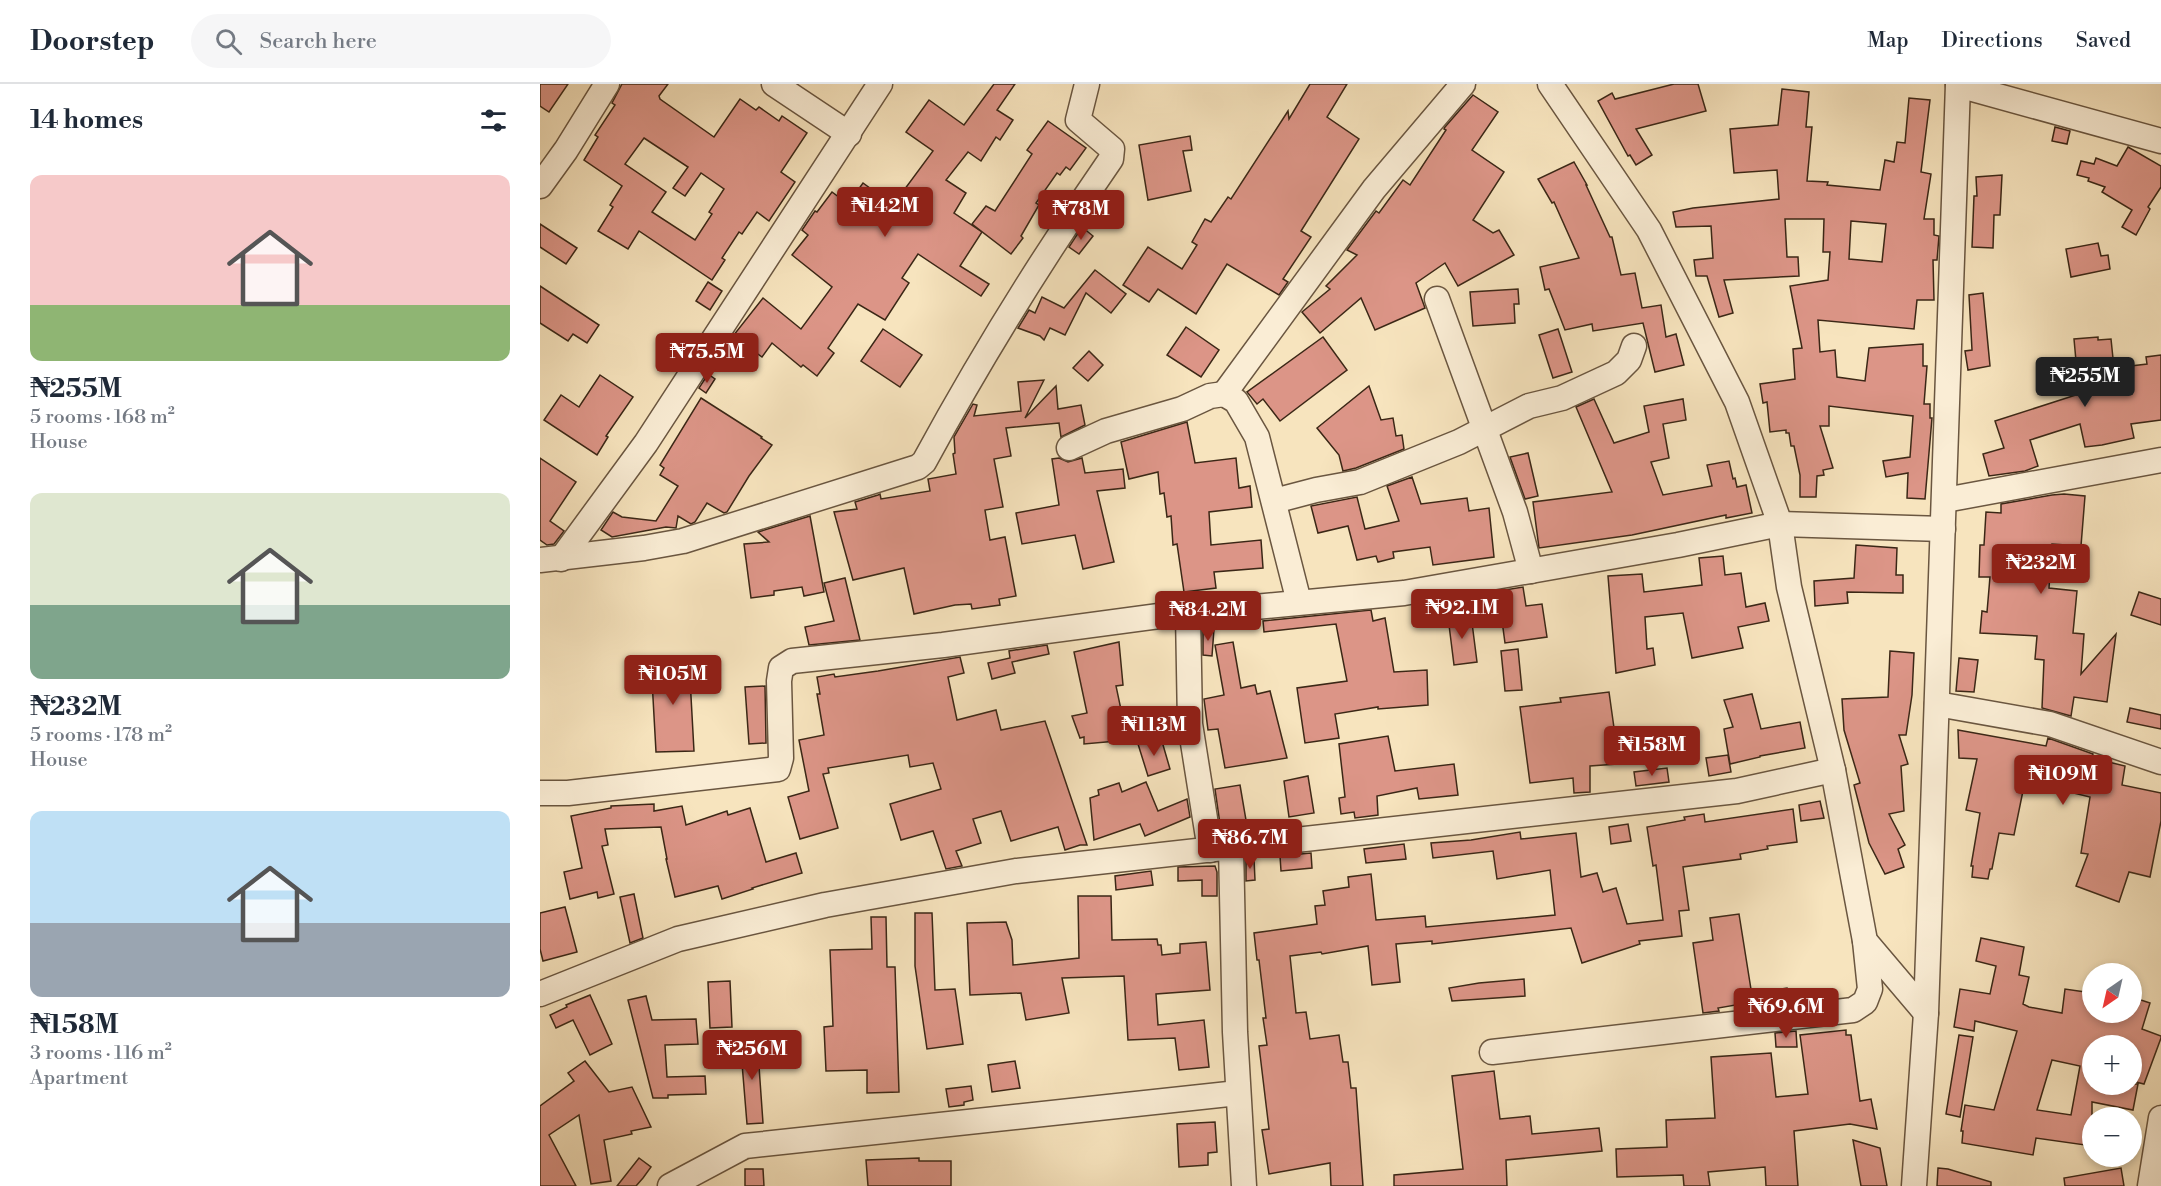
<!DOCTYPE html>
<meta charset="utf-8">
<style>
:root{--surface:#fff;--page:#f6f6f7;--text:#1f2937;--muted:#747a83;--line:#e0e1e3;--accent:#8f2418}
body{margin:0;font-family:"Libre Bodoni",serif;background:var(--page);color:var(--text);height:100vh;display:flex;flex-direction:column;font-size:22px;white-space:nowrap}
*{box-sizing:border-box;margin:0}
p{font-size:20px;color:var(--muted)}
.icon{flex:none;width:33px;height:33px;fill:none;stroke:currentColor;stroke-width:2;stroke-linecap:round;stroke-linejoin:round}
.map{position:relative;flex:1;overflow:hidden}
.drawer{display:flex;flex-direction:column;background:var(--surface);width:540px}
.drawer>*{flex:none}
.needle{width:39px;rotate:214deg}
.tools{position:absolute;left:1542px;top:879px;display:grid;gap:12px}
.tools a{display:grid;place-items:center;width:60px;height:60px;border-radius:50%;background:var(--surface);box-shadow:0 3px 9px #0003;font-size:30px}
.price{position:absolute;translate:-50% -51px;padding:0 14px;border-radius:6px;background:var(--accent);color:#fff;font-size:20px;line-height:39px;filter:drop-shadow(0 2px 3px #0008)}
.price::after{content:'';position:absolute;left:50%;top:36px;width:18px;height:14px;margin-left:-9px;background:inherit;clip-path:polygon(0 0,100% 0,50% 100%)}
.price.active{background:#222;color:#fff}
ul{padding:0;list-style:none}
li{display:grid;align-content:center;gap:12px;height:318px;padding:0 30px}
li span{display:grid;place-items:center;height:186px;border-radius:12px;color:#555}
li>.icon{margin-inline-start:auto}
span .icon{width:108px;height:108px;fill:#fffc;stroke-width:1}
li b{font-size:26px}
h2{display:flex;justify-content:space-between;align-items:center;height:72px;padding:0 30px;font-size:26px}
header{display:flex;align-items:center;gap:36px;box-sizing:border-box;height:84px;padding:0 30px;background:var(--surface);border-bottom:2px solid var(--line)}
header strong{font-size:28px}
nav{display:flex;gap:33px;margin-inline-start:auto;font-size:21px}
.search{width:420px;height:54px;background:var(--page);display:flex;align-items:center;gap:15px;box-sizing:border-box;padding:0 21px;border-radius:33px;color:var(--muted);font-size:22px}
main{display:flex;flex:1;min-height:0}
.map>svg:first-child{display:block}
</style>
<header>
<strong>Doorstep</strong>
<div class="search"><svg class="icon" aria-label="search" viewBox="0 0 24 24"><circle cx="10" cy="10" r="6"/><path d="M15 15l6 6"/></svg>Search here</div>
<nav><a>Map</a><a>Directions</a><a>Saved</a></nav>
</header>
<main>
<section class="drawer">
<h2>14 homes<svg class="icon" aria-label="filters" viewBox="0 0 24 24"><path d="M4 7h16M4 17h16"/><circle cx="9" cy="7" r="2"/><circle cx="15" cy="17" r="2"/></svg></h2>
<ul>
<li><span style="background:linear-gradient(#f6c9c9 70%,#8fb573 0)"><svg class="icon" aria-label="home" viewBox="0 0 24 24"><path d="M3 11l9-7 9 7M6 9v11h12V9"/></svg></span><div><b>₦255M</b><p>5 rooms · 168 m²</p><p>House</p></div></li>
<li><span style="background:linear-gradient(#dfe7d0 60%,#7fa58c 0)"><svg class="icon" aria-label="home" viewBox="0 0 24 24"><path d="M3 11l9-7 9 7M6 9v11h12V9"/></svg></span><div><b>₦232M</b><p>5 rooms · 178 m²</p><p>House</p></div></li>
<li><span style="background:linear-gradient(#bfe0f5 60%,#9aa5b1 0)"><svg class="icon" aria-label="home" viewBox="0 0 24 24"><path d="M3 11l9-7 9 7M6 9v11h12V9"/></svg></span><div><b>₦158M</b><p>3 rooms · 116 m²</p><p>Apartment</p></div></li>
</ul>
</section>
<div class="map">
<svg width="1621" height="1102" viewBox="0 0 1621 1102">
<rect width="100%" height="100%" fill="#f7e4be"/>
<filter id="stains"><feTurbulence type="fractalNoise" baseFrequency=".00333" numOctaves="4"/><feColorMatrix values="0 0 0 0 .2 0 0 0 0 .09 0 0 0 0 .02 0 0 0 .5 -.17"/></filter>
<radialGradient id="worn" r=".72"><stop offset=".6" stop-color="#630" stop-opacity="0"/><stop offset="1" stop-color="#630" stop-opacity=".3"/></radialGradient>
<g fill="#dc9587" stroke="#3b2716" stroke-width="1.5" fill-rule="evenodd">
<polygon points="0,0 28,0 9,28 0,22"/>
<path d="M82 0H128L119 12 120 15 174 53 200 15 216 26 219 23 239 37 242 32 267 49 241 88 255 98 229 137 217 128 202 150 199 148 182 174 185 176 172 196 99 147 88 165 58 147 73 123 70 121 82 102 44 76 58 53 55 51 75 21 72 19ZM104 54 148 83 133 104 145 112 161 89 184 105 169 128 172 130 155 156 112 128 126 108 85 80Z"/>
<polygon points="454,0 475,0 457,26 473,36 460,56 456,53 441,77 428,68 406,96 426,109 414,129 442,148 420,182 449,200 441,212 378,170 362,194 369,199 345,236 318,220 288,264 294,269 277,292 263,281 261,283 232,259 222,273 193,252 223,214 261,245 292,203 252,171 268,151 262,146 275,127 277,128 292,108 308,120 323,99 353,121 393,67 366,48 389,16 424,41"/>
<polygon points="770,0 807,0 787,33 819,55 761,147 771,153 743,195 748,198 739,211 687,180 656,230 618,205 609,218 583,201 608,163 642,185 657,161 652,158 665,135 671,138 688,113 691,115 748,27 749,35"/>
<polygon points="1134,0 1158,0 1166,27 1096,45 1112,71 1096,81 1090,71 1088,72 1058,17 1072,9 1075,15"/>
<path d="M1242 5 1269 8 1266 43H1272L1267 97 1288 98 1287 101 1340 106 1345 76 1354 78 1357 58 1365 59 1369 14 1390 16 1381 88 1391 90 1384 135H1394V151L1399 152 1397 176H1393L1394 216H1377L1374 245 1278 236 1280 268 1295 266 1297 293 1325 297 1329 264 1383 260V282H1387L1384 320H1390V334H1392L1385 415 1367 414 1368 389 1346 393 1343 377 1370 373 1373 332 1289 322V342H1280L1293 384 1283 386 1284 391 1277 392 1276 413H1260V391L1254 362H1251L1249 349H1246V346L1230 348 1227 318 1223 319 1220 300 1255 295 1253 265 1262 264 1250 202 1288 196 1290 168H1283L1284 135H1245L1247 173H1258L1259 192 1184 196 1193 229 1179 233 1167 192H1156L1154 176 1173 174 1171 142 1136 143 1133 128 1153 124 1239 115 1237 86 1194 89 1190 45 1238 41ZM1311 137 1346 140 1342 178 1309 175Z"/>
<polygon points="933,11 958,28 932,66 964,88 933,136 953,149 959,146 974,171 918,202 905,179 876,199 885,224 835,246 821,214 780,249 762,228 790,205 786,202 817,171 807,166 836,127 839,129 863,96 870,101 906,46 904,45 905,43"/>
<polygon points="508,37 546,64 530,86 526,83 520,91 517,89 496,119 499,121 481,152 483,154 471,170 432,140 446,122 455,127 492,70 487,66"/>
<polygon points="1515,43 1530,47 1527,60 1512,57"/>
<polygon points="650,52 652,66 643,67 651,107 608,116 599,61"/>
<polygon points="1588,63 1621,82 1621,103 1608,123 1610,125 1596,151 1582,143 1592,126 1562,108 1565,103 1548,97 1549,94 1537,91 1541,77 1554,80 1556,74 1577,82"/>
<polygon points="1034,78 1047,101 1046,101 1070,153 1072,153 1081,191 1095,189 1102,224 1121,221 1126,253 1136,250 1144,281 1115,288 1103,239 1053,247 1052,240 1025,246 1009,205 1005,206 1000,183 1039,174 1014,118 1012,119 998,95"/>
<polygon points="1462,91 1460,131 1454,131 1453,164 1432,163 1434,112 1437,112 1436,93"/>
<polygon points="0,140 37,164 26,180 0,163"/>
<polygon points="542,143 553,152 539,170 529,163"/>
<polygon points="1558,159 1561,172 1568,171 1570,185 1531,193 1526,165"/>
<polygon points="555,186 586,210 571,229 546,209 525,251 510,244 504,256 500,252 478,244 489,226 495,229 502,213 524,224"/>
<polygon points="168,198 182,207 170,226 156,217"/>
<polygon points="0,202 59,241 47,259 33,250 28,257 0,239"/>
<polygon points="978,205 979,220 974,220 975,239 933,242 930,208"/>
<polygon points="1443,209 1450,282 1428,286 1425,267 1432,266 1429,211"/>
<polygon points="646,243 679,266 661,293 627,271"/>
<polygon points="343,245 382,271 360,303 321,277"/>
<polygon points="1018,245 1032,288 1013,294 999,251"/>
<polygon points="783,253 807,286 740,337 723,315 717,320 707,308"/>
<polygon points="1558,253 1558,256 1571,255 1574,284 1607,280 1606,273 1621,271 1621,336 1591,340 1594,354 1562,361 1545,363 1540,340 1490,356 1498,382 1485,387 1449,392 1443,370 1464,364 1455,337 1539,310 1534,255"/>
<polygon points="549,267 563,281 548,297 533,284"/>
<polygon points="168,290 175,295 166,309 159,304"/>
<polygon points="60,291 93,313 66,352 68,353 57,371 4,336 21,311 39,323"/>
<polygon points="504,296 485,334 516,302 518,325 541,321 545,341 521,353 519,339 466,344 471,372 454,375 463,423 445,426 450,456 465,453 476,512 459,515 460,521 432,525 431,520 415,521 374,530 364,484 313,496 294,428 317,425 315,418 338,411 340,410 341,415 390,407 388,395 416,390 413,370 415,369 414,353 433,320 437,321 434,332 481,327 478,298"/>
<polygon points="829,302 841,336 853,334 856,352 862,351 864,365 816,384 803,387 799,371 777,344"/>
<polygon points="161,314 222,353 221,354 232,361 209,392 187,428 184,429 167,419 155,438 151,440 138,432 136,444 126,443 72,453 61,446 73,428 82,433 116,437 138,402 120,391 124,384 120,381"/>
<polygon points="1054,315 1074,359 1109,348 1104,322 1143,315 1146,336 1123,340 1129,374 1111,378 1123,411 1172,402 1167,381 1189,377 1193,395 1195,394 1197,403 1206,401 1212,429 1186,434 1186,431 1092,451 999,464 993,418 1072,408 1036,323"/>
<polygon points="647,338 655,379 696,374 699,404 710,402 712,423 669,428 671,461 721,456 723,484 674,488 676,504 644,508 637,460 633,461 631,432 627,433 624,409 620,410 618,388 589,395 581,358"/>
<polygon points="988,369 998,412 985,415 970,373"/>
<polygon points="0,374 36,398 10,437 24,447 14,460 7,461 0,456"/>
<polygon points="519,374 528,378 542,374 545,389 583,385 585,404 557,407 574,478 543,485 535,451 482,460 476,429 519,421 512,375"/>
<polygon points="872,393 881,420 927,414 929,427 949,424 954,473 893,481 890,463 853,468 854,474 838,478 836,472 817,476 808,442 778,449 771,422 817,413 825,445 859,437 847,402"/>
<polygon points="1524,410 1545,412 1541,462 1512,460 1509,504 1537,507 1533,549 1544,550 1541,590 1576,550 1567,618 1534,613 1531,632 1502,624 1504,576 1495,575 1497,552 1440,549 1442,527 1447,528 1450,493 1439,493 1440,461 1444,461 1446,428 1461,429 1461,420 1512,411"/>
<polygon points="270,432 284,508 264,512 262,503 234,507 234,511 211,514 204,460 229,458 218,448"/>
<polygon points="1316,461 1357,464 1356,491 1363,491 1363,509 1307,508 1308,519 1275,522 1274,497 1314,494"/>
<polygon points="1183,472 1185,491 1201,489 1206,523 1225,519 1229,537 1198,543 1203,564 1152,574 1143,529 1105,533 1107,565 1113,564 1115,581 1076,589 1068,492 1102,490 1104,508 1162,501 1159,474"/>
<polygon points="305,494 320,556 269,561 265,543 294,537 284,499"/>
<polygon points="983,503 986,522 1002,520 1007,553 965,559 958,507"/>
<polygon points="1599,508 1621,515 1621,541 1591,531"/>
<polygon points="831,526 833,537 845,534 854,588 887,586 888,621 838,625 838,623 795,630 799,654 765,659 757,604 807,597 796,540 724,548 723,537"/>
<polygon points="931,531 937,578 914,581 908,533"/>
<polygon points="663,544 674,545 672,572 663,571"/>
<polygon points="579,558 583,601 576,602 584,640 587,640 588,656 544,660 544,653 540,654 532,632 547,629 534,568"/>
<polygon points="693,558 701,604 715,601 717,610 730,607 747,674 685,684 678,645 668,646 664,615 684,611 675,561"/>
<polygon points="507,561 509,570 472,578 475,589 452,595 448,579 470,574 469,567"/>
<polygon points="978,565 982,606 965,607 961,567"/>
<polygon points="1350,567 1374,569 1372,611 1366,651 1359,651 1368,680 1361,682 1364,727 1349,730 1365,761 1358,765 1364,783 1345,790 1329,759 1314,701 1320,699 1304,646 1302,615 1348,613"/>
<polygon points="420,573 424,589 408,593 417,636 456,626 461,646 505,637 547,761 540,761 525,766 518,743 471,757 461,727 433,735 441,759 416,767 422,782 406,785 393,747 361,756 350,720 401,705 393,679 370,683 368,671 288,684 289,689 283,690 298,744 260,755 248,713 269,707 259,656 284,651 277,610 280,610 277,593 294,590 295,593 338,587"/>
<polygon points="1419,574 1438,576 1434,608 1416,607"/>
<polygon points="149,576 154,667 116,668 111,578"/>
<polygon points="225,602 226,659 209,660 205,603"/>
<polygon points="1069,608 1075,651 1077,680 1050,682 1050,708 1034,709 1033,694 990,699 980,623 1021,618 1020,614"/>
<polygon points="1212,610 1221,645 1260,638 1265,664 1220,672 1220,673 1190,680 1184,645 1193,643 1184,616"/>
<polygon points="1590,624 1621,631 1621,645 1587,638"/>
<polygon points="630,626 634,645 617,648 613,629"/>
<polygon points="1418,646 1506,662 1508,654 1553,670 1552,674 1585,682 1582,701 1621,709 1621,737 1610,793 1589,788 1579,818 1536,802 1548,770 1541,769 1550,713 1485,697 1474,751 1459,749 1452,785 1450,785 1448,795 1432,793 1433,782 1431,782 1440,729 1426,726 1437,675 1419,674"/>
<polygon points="848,652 855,687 914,680 918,711 879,715 877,704 837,712 838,731 815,734 814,728 801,730 799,714 805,713 799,660"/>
<polygon points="621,654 630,685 608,692 598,660"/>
<polygon points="1188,671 1191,688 1169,692 1166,674"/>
<polygon points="1127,684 1129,698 1096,702 1094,688"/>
<polygon points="768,692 774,729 749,733 744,697"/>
<polygon points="606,698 618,727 647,715 650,733 605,752 600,740 554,756 550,714 559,711 558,706 579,699 582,708"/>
<polygon points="700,701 706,736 680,740 675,705"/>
<polygon points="1280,717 1284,734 1261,737 1259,721"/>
<polygon points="114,720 114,727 142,722 146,741 187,727 188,731 210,724 226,778 256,769 262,789 212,804 213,805 182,815 178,802 135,813 126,775 127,775 121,743 65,745 68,761 62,762 74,810 58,814 57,808 30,815 24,788 42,784 31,732 71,724 71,722"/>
<polygon points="1253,725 1257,758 1227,762 1228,765 1200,770 1201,775 1143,783 1149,826 1139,827 1142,852 1099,857 1100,860 1042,879 1031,844 892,860 892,857 856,860 860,898 832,901 828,862 782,870 781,868 750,872 756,929 766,928 770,955 799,951 803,978 808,978 811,1004 816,1004 823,1102 791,1102 790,1079 729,1090 722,1046 729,1045 719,962 727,961 723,934 726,934 719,876 717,876 714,849 777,840 775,822 785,821 783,807 809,803 808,793 831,790 836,836 885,832 886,843 1015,831 1010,786 957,795 953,767 893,774 891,759 931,756 980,748 981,755 1036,749 1041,793 1057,789 1063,808 1076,804 1087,840 1123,836 1116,781 1113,782 1107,743 1145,736 1144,733 1164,730 1165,738"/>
<polygon points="1088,740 1091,757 1071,760 1069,743"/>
<polygon points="864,760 866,775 826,779 824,765"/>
<polygon points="771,769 772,784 741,787 740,772"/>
<polygon points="714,775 715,796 706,797 706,776"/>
<polygon points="675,782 677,788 677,812 662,812 662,796 638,797 638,783"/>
<polygon points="611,787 613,801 576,806 575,792"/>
<polygon points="94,810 103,854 90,859 80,813"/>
<polygon points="538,812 571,812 572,856 617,855 618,861 621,861 622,871 640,869 640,860 666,858 670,906 616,910 618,941 664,936 669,983 639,986 635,954 588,956 584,892 522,894 529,929 486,936 481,909 430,911 427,839 466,838 472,856 473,881 539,874"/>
<polygon points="25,823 37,868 3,877 0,865 0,829"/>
<polygon points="375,829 392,829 395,906 415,905 423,960 387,965 375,882"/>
<polygon points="1199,830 1213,918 1178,924 1179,927 1163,929 1153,859 1173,856 1170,834"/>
<polygon points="331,833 346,833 347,883 355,883 359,1008 327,1009 327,986 286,987 284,943 293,942 290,866 332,865"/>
<path d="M1441 854 1484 863 1479 891 1489 893 1483 920 1489 923 1522 929 1525 905 1552 909V928H1592V913L1610 919 1602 945 1621 952V954L1604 1000 1592 997V962H1552V1000H1598L1593 1026 1552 1018V1062L1496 1054 1493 1071 1422 1059 1423 1047H1421L1425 1021 1454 1026 1477 947 1435 937 1434 947 1414 943 1420 905 1450 910 1456 882 1436 877ZM1512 976 1540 982 1531 1031 1497 1026Z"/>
<polygon points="984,895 985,912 912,917 909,904 939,899"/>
<polygon points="190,897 192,943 170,944 168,898"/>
<polygon points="1247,904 1250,919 1219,923 1216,909"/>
<polygon points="50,911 72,960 50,971 33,936 16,944 10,931 27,923 26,921"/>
<polygon points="106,912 112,936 156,935 158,960 125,961 127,993 165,992 166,1010 128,1011 128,1014 113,1014 88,916"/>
<polygon points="1306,946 1306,951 1311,951 1320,1017 1331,1015 1337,1045 1310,1040 1254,1047 1258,1102 1226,1102 1225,1083 1168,1088 1170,1102 1144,1102 1143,1091 1077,1093 1076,1065 1127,1063 1126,1036 1175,1034 1171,973 1231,969 1236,1013 1268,1010 1260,951"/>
<polygon points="1256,947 1257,963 1236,963 1235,949"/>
<polygon points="1419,951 1433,953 1420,1033 1406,1030"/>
<polygon points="217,954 223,1039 207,1040 200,955"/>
<polygon points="45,977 69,1008 92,1003 111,1043 91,1047 92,1050 64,1056 71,1097 51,1100 39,1031 9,1051 36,1102 0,1102 0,1022 34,997 28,989"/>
<polygon points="475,977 480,1004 452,1008 448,981"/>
<polygon points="954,987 960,1035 990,1032 992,1050 1059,1044 1062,1067 966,1076 967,1102 854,1102 854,1091 923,1085 912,992"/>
<polygon points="431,1002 433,1016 424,1018 424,1021 409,1023 406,1005"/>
<polygon points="675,1038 677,1068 668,1069 668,1081 639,1083 637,1040"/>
<polygon points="1313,1056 1340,1064 1347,1102 1321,1102"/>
<polygon points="99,1074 111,1083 103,1094 96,1102 77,1102"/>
<polygon points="379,1074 379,1077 411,1077 411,1102 328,1102 326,1076"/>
<polygon points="1398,1084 1408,1085 1451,1098 1451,1102 1397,1102"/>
<polygon points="1581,1084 1584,1102 1525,1102 1524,1094"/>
<polygon points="205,1085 223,1085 224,1102 205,1102"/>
</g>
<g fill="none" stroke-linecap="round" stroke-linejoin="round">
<defs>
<g id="minor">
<polyline points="234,0 309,50"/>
<polyline points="1010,0 1109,146 1197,318 1240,440 1249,503 1293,686 1325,857 1386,929"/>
<polyline points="1418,1 1621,57"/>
<polyline points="0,102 26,66 67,0"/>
<polyline points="897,215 975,428 991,487"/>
<polyline points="684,310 834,105 923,0"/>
<polyline points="529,364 566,347 642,325 670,312 684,310 696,317 717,353 759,518"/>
<polyline points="1405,416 1621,376"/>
<polyline points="734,417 776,406 820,398 919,358 989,322 1022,314 1076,289 1089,276 1094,262"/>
<polyline points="21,475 106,359 340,0"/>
<path d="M0 476 104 464 143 457 378 383 384 378C441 273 503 173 571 75L572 65 538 36 547 0"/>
<polyline points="648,529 650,640 670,766"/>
<polyline points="1397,620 1510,640 1621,678"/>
<polyline points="0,709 28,709 238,685 241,674 239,597 241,584 252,577 403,561 619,532 864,509 1138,461 1240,440 1403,445"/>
<polyline points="691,763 695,948 704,1102"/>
<polyline points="0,910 138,855 285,821 476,787 1197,707 1293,686"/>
<polyline points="952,968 1313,926 1325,918 1330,905 1325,857"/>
<polyline points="130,1102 205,1062 698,1009"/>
<polyline points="1374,1102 1386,929 1418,0"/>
<polyline points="1610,1102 1621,1034"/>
</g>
</defs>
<use href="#minor" stroke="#6a5640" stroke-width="27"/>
<use href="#minor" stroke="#faedd5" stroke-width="24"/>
</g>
<rect width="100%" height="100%" filter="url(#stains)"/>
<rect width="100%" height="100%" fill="url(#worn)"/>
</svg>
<div class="tools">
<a><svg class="needle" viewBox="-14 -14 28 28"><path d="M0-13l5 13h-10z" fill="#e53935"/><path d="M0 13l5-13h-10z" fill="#747a83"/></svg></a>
<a>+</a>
<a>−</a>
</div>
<b class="price" style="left:345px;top:154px">₦142M</b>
<b class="price" style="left:541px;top:157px">₦78M</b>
<b class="price" style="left:167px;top:300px">₦75.5M</b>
<b class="price active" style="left:1545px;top:324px">₦255M</b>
<b class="price" style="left:1501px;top:511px">₦232M</b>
<b class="price" style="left:922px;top:556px">₦92.1M</b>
<b class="price" style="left:668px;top:558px">₦84.2M</b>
<b class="price" style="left:133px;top:622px">₦105M</b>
<b class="price" style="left:614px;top:673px">₦113M</b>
<b class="price" style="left:1112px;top:693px">₦158M</b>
<b class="price" style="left:1523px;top:722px">₦109M</b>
<b class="price" style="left:710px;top:786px">₦86.7M</b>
<b class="price" style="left:1246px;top:955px">₦69.6M</b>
<b class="price" style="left:212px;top:997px">₦256M</b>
</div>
</main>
